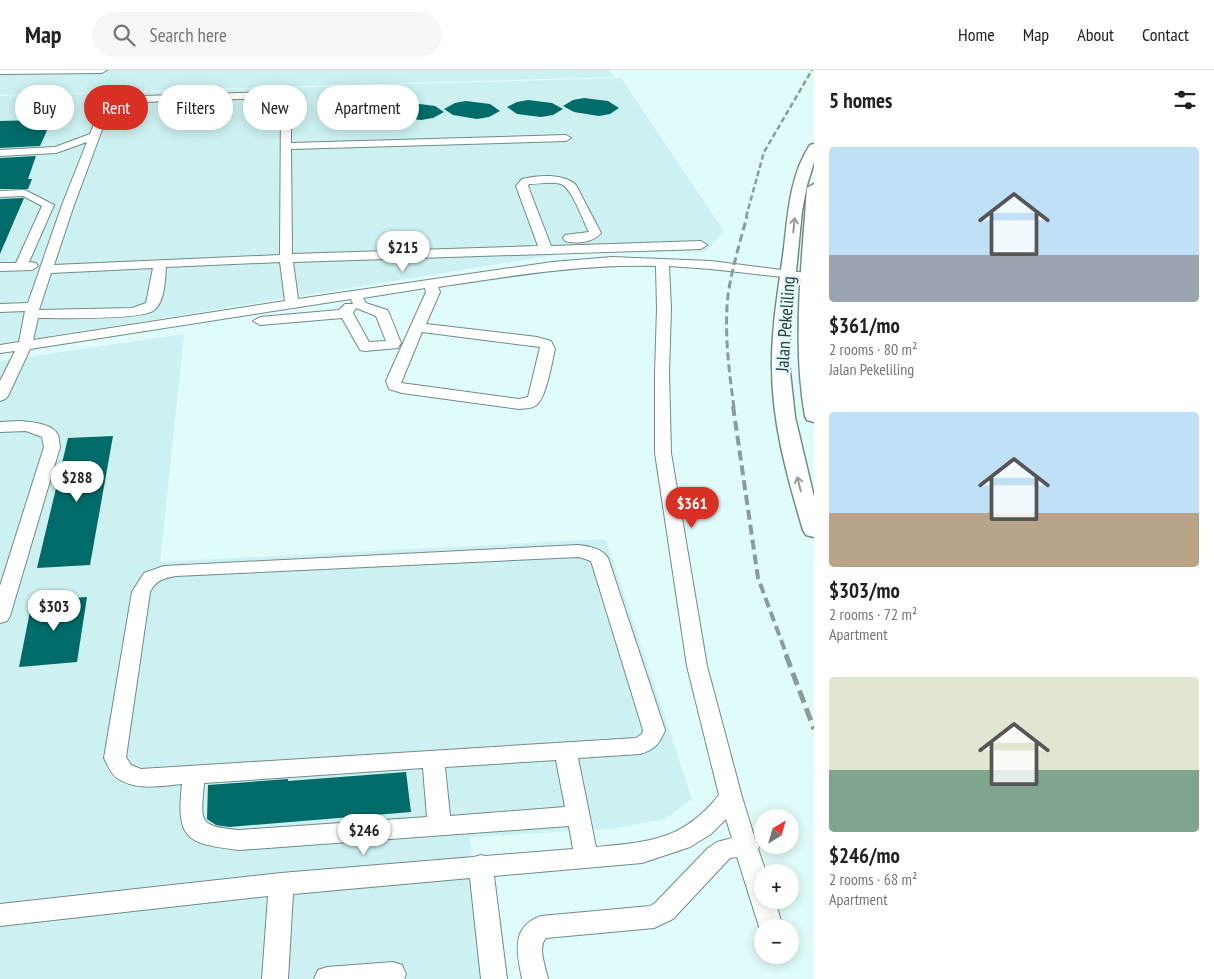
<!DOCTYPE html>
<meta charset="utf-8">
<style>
:root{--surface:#fff;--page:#f6f6f6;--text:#202124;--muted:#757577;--line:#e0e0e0;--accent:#d93025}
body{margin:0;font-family:"PT Sans Narrow",sans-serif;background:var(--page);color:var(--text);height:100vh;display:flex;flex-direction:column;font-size:19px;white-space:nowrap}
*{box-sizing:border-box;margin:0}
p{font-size:16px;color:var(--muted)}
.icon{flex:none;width:28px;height:28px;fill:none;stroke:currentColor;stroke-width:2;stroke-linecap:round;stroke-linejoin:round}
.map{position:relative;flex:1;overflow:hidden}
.panel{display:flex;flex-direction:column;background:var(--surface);width:400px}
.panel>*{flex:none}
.hud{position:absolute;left:15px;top:15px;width:475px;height:45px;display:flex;gap:10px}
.needle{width:32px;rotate:37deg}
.buttons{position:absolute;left:754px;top:739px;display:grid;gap:10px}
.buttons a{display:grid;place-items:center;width:45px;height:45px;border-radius:50%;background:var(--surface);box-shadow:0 2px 12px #0003;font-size:25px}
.price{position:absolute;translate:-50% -42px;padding:0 11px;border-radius:18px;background:#fff;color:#222;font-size:16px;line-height:32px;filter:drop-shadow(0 1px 2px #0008)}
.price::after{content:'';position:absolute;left:50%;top:30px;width:15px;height:11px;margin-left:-8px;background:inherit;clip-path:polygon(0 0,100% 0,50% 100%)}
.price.active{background:var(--accent);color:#fff}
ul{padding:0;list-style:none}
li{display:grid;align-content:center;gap:10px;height:265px;padding:0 15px}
li span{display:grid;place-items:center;height:155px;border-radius:5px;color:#555}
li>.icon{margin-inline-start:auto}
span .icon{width:90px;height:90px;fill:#fffc;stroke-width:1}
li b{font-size:21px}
h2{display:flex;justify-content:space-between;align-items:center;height:60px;padding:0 15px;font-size:21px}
.pill{padding:0 18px;border-radius:22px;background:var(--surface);box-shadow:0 2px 12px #0003;font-size:18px;line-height:45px}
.pill.active{background:var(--accent);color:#fff}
header{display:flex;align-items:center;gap:30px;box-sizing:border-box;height:70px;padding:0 25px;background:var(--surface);border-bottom:1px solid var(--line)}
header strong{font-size:24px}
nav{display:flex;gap:28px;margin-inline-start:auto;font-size:18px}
.search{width:350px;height:45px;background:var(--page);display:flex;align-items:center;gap:12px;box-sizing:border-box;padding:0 18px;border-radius:28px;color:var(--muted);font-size:19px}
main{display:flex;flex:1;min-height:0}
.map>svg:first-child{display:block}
</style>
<header>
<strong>Map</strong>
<div class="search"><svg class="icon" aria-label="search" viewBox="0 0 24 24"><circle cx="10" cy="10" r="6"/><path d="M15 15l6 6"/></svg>Search here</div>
<nav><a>Home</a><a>Map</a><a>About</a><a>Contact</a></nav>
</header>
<main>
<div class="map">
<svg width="814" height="909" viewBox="0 0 814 909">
<rect width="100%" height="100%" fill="#e0fcfa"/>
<g fill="#ccf1f0">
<polygon points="0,0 610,0 613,7 0,25"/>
<polygon points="621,8 724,161 705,182 580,181 0,274 0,26"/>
<polygon points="184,264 160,492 606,469 692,729 665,749 610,759 470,767 482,909 0,909 0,291"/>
</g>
<g fill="#006b69">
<polygon points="584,28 608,31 619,38 610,44 599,46 574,42 563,36 573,30"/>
<polygon points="528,30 552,33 563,39 553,45 541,47 517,44 507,37 517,32"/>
<polygon points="466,31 490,34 500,41 489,47 477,49 453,45 444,39 455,33"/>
<polygon points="412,33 435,36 444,42 433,48 421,50 397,47 388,41 400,35"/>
<polygon points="355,34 379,37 387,44 375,50 349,51 339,48 331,42 343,36"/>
<polygon points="38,50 36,54 47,53 47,56 49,56 40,76 0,78 0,51"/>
<polygon points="36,86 28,109 32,109 28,119 0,119 0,88"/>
<polygon points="23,128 24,128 0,184 0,129"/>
<polygon points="113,366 90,495 37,498 68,368"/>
<polygon points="87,527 77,592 19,597 32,531"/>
<polygon points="406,702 411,742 229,757 216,755 207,749 208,715 288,709 288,711"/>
</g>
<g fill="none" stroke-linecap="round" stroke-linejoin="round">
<defs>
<g id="minor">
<polygon points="0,0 107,0 102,3 0,4"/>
<path d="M271 22 289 26 291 28V73L566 65 571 68 566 71 291 79 292 184 538 176 516 116 522 109C537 105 564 103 576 115L601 163C593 173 576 174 565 171L563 168 565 165 589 162C583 151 572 118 561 114 552 111 539 114 529 114L528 116 551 176 701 171 707 175 701 179 293 192 298 229 552 192 612 187 711 191 814 204V209L809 210 711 199 669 196 671 239 669 302 671 383 707 596 742 727 755 769 760 776 758 779 766 802H762V830H775L783 858H762V866L737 787 730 788 673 849 654 858 546 868C537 877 546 898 548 909H522C517 883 510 857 541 846L650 836 655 833 708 778 717 772 732 768 726 749 711 764 690 777 642 793 494 806 507 909H481L470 808 293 824 288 909H262L268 826 0 856V834L281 803 474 787 481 785 485 786 573 779 569 756 239 780C186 774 176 769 182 714 160 716 136 721 117 708 111 704 107 694 104 688L132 522 144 503 164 496 579 475C590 477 602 478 608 488L665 660C660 674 654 680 640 684L578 688 596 777C650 772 683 770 719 725L687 596 655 383V302L657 239 656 196C582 194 511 206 438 217L440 222 426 254 537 267 551 271 555 279C552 291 546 331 535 336 531 339 524 338 519 339L402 323 389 319 386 311 426 222 425 218 363 228 366 233 387 240 389 243 401 273 398 278 365 281 360 280 342 248 260 255 253 251 260 247 339 240 345 234H353L351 229 30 279 8 326 5 329 0 331V311L15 281 0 283V275L19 272 25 241 0 242V234L28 233 62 135 87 72 56 83 0 86V80L55 77 90 64 103 32 111 27ZM271 28 281 30 280 185 54 195 74 135 112 33ZM280 192 285 231 33 270 38 248C59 248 138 250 153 241 165 233 165 210 166 197ZM153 198 146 233 132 238 39 240 51 203ZM356 238 376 246 386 271 369 272 353 243ZM422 262 540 277 528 327 519 329 401 313ZM579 487 591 491 643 660 642 664 636 668 141 699 131 695 126 687 150 522C156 510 164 508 176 506ZM556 690 565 737 450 746 445 697ZM423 698 427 747 239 760C197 756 201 752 204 713Z"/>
<polygon points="25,120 54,135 29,192 36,193 38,196 32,200 0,201 0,193 16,193 42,136 23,126 0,127 0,121"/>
<path d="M20 351C30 352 53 353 58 365 59 368 59 373 60 377L10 546 7 551 0 553V516L44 377 42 367 26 361 0 362V352Z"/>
<polygon points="393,892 402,895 406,904 404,909 314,909 318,900 327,897"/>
</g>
<g id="major">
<path d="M814 74V92L807 115 802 141 790 261 789 293 795 347 814 427V467L806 465 803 460C787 406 771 349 772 292 772 254 779 216 784 178 788 144 790 105 810 75Z"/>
<path d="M814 114V352L807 350 805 346C792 271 802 194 807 118Z"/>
</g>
</defs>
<use href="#minor" stroke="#718a89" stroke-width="2"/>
<use href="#major" stroke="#718a89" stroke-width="3"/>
<use href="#minor" fill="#fff" fill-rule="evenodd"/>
<use href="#major" fill="#fff" fill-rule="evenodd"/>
<polyline stroke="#889c9a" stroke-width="2.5" stroke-dasharray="5.5 3" stroke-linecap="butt" points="746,147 764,82 812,0"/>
<path stroke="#889c9a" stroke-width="3" stroke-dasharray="8 4" stroke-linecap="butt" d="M734 338C729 301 724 263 728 225 732 198 740 172 747 146"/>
<polyline stroke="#889c9a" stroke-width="4" stroke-dasharray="10 5" stroke-linecap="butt" points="733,336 758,508 787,586"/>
<polyline stroke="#889c9a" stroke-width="5" stroke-dasharray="13 6" stroke-linecap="butt" points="786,585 814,659"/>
</g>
<defs><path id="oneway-shaft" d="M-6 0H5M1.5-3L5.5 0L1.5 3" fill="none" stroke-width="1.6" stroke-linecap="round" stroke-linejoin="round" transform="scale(1.25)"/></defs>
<g stroke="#969b9a">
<use href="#oneway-shaft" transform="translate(794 155) rotate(-84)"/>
<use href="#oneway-shaft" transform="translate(799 414) rotate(-104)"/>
</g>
<g text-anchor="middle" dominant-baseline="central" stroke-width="5" stroke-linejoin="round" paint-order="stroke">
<g font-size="18" fill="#2c3736" stroke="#e0fcfa">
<text transform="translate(785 254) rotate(-86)">Jalan Pekeliling</text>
</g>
</g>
</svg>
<div class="buttons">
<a><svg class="needle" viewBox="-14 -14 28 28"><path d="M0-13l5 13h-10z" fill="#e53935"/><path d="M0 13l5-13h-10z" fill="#757577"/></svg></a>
<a>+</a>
<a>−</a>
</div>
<b class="price" style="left:403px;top:203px">$215</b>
<b class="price" style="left:77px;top:433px">$288</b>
<b class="price active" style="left:692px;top:459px">$361</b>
<b class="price" style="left:54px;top:562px">$303</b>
<b class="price" style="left:364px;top:786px">$246</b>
<div class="hud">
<a class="pill">Buy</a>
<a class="pill active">Rent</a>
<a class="pill">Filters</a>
<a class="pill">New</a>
<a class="pill">Apartment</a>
</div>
</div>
<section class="panel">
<h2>5 homes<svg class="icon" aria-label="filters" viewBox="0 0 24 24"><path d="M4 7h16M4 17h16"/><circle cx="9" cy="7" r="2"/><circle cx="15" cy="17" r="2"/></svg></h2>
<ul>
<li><span style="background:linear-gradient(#bfe0f5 70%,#9aa5b1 0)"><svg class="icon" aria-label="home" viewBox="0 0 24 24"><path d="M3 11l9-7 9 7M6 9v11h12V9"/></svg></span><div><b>$361/mo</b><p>2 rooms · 80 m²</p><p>Jalan Pekeliling</p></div></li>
<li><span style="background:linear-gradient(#bfe0f5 65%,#b9a48a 0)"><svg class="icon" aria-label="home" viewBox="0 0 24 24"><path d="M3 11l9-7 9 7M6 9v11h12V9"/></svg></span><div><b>$303/mo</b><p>2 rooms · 72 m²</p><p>Apartment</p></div></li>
<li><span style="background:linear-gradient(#dfe7d0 60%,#7fa58c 0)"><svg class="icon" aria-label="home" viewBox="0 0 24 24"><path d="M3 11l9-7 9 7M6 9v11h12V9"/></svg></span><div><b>$246/mo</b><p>2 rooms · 68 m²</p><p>Apartment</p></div></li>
</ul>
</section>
</main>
